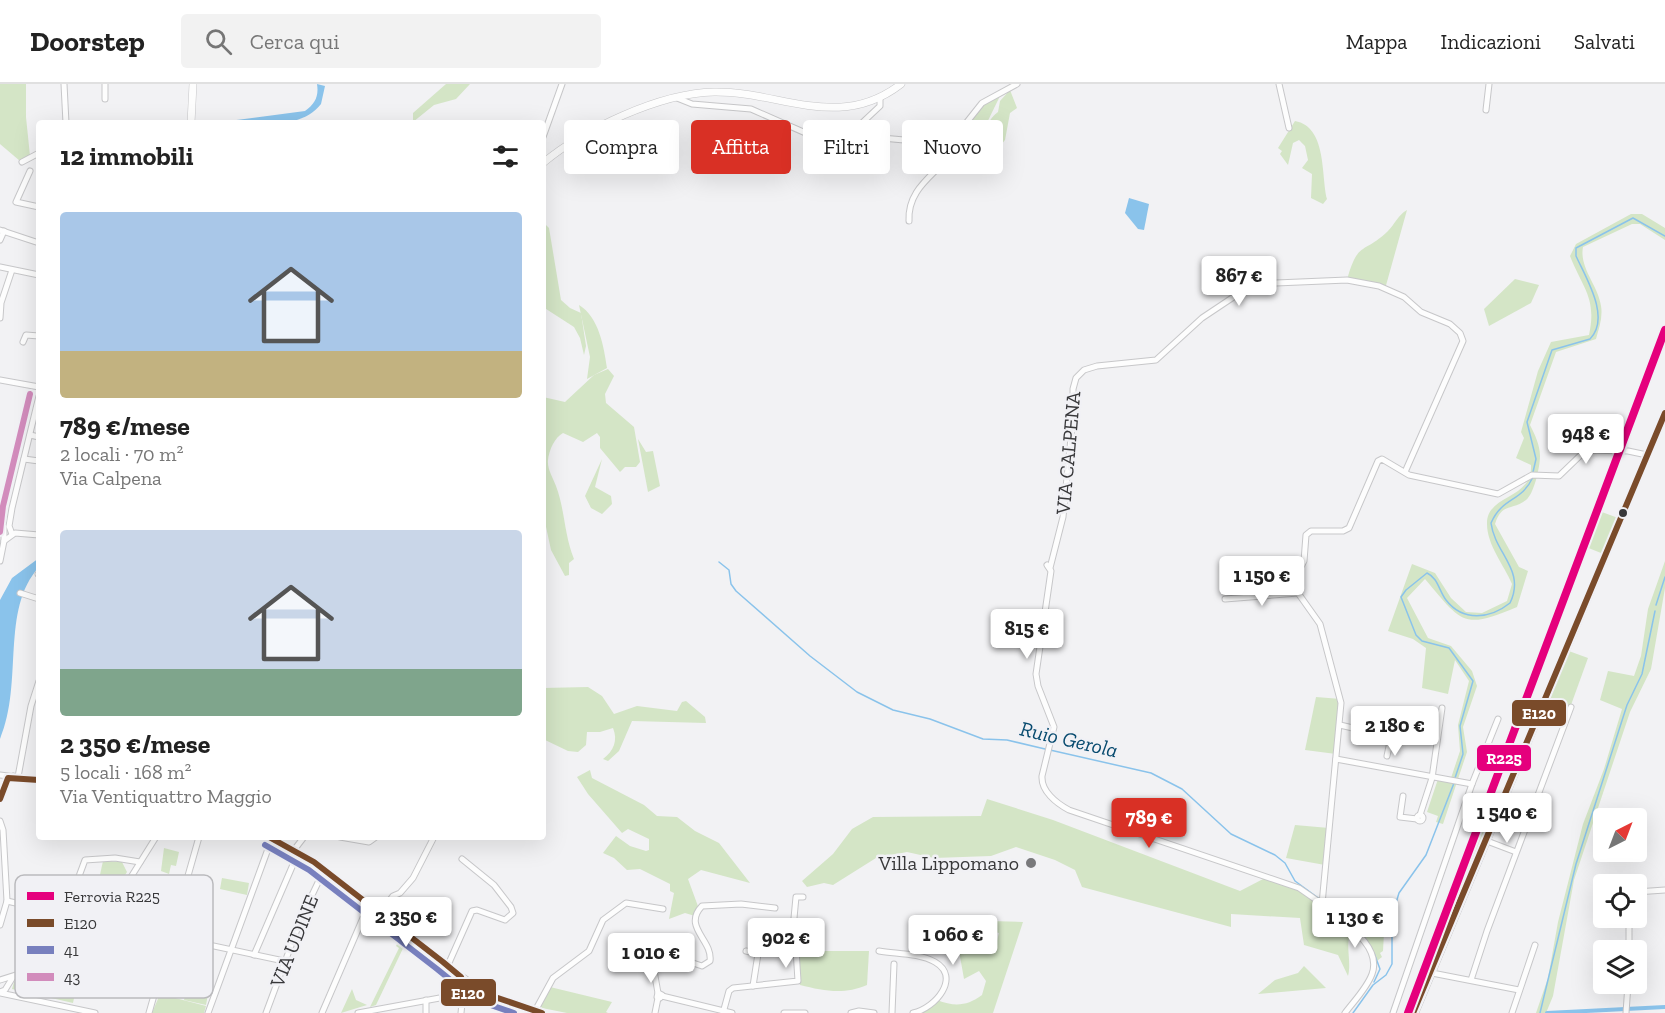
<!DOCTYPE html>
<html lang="it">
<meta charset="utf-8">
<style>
:root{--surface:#fff;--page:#f2f2f2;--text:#222;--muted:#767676;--line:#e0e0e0;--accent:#d93025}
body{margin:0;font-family:"Zilla Slab",serif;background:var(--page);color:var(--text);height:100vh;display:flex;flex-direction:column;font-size:22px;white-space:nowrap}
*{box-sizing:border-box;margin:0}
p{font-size:20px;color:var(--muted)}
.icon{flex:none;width:33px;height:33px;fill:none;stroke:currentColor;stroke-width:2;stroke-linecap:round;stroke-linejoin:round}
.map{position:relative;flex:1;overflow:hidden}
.side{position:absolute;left:36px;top:36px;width:510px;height:720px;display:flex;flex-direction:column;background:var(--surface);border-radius:6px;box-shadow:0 6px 24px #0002}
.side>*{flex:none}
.hud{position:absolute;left:564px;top:36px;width:570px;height:54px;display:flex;gap:12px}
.needle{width:39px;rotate:42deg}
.controls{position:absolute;left:1593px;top:724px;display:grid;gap:12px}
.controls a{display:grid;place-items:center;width:54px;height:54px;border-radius:6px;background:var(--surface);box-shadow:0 6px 24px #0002;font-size:30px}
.price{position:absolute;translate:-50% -51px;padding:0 14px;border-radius:6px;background:#fff;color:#222;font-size:20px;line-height:39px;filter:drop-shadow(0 2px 3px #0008)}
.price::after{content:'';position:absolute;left:50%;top:36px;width:18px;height:14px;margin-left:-9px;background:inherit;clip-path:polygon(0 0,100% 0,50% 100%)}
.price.on{background:var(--accent);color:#fff}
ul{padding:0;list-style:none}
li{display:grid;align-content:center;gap:12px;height:318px;padding:0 24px}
li span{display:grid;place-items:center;height:186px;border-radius:6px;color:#555}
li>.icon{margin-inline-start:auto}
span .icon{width:108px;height:108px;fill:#fffc;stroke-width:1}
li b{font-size:26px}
h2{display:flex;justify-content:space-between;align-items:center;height:72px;padding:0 24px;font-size:26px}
.tag{padding:0 21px;border-radius:6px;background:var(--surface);box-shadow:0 6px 24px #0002;font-size:21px;line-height:54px}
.tag.on{background:var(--accent);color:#fff}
header{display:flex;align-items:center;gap:36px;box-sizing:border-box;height:84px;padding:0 30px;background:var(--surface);border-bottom:2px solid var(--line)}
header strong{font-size:28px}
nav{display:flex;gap:33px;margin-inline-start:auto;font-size:21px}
.search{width:420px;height:54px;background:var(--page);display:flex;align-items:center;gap:15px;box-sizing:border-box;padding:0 21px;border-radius:6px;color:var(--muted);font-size:22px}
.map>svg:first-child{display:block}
</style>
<header>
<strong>Doorstep</strong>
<div class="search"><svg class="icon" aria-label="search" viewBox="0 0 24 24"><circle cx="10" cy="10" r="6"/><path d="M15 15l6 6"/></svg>Cerca qui</div>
<nav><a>Mappa</a><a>Indicazioni</a><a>Salvati</a></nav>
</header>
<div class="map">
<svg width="1665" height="929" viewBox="0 0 1665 929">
<rect width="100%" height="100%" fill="#f2f2f4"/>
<g fill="#d4e5c6">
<polygon points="0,0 26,0 26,33 30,72 20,77 0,60"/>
<polygon points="446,0 470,0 456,15 434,21 413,38 413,29"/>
<path d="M1010 6 1017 24 1010 29 1005 56 991 73 980 71C979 57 986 37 998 28L1000 17Z"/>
<polygon points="1000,12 981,51 957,46 977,25"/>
<path d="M1295 37C1327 43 1321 90 1327 115L1323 120 1311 114 1312 90 1302 84 1308 76 1305 62 1299 56 1293 59 1288 81 1280 70 1282 67 1278 64Z"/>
<path d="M1407 126 1385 205 1347 196C1358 156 1363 171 1388 147 1395 140 1398 131 1407 126Z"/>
<path d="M1631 130H1642L1665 144V156L1640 140H1632L1583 163C1579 184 1598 201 1601 222 1603 233 1599 244 1596 255L1556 268 1530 341C1535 351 1540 361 1540 372 1540 383 1534 410 1526 416 1512 427 1502 418 1495 440L1519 483 1528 487 1517 523C1463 546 1462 539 1425 495L1407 514 1428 554 1451 562 1472 587 1477 602 1463 643 1467 668 1443 740 1436 738 1438 732 1427 728 1438 695 1450 697 1460 667 1458 641 1469 597 1455 576 1448 610 1422 604 1426 564 1413 555 1388 547 1412 480 1435 489 1451 514 1466 528 1482 529 1507 517 1512 500C1504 481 1487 461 1487 440 1486 410 1533 416 1531 381L1516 374 1524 354 1521 348 1538 287 1551 258 1589 251C1597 214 1583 205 1570 172L1576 160Z"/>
<polygon points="545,140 549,144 561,216 570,224 581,229 586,262 584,271 580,254 574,243 543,223 543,141"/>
<polygon points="1515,195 1539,201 1531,219 1489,242 1484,225"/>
<path d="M579 221C599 233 604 263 607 284L587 295 590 273Z"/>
<path d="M608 285 614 292 605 310 606 319 634 343 640 378 636 383H625L620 388 600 364V353L597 349 583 358 563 349C555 353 549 366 548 376 547 385 553 394 556 402 565 426 564 450 574 475L569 479V491L565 492 551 466 543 429V313L565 318 594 291Z"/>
<polygon points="638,355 646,368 653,367 660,402 648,408"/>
<polygon points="602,375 595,403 611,412 612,420 602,430 591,424 585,412"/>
<polygon points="1599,427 1621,435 1606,471 1586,463"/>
<polygon points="1665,477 1665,504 1651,585 1630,628 1574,796 1553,912 1546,929 1536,929 1548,894 1558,838 1583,740 1604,685 1622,625 1600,616 1608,587 1634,592 1641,572 1648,525"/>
<polygon points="1566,566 1588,574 1567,632 1543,622"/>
<path d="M588 603 602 612 614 630 637 622 677 627 682 618 686 617 705 633 706 639 632 637 619 667 608 677 603 675C614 667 618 656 613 644L600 648H587L586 661 578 668 568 667 543 655V604Z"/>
<polygon points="1316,613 1341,615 1336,670 1305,666"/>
<polygon points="590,686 592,694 644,721 657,732 677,733 695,747 719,759 750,799 701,786 688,795 699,825 695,832 685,829 669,835 674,809 670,807 670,800 640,785 627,786 614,774 603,769 616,752 630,762 646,767 649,766 649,755 628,745 622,749 588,710 577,693"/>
<polygon points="1492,711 1502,715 1409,929"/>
<path d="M987 715 1053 736 1240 807 1265 794 1290 801 1321 819 1323 814 1353 835 1358 821 1385 831 1383 867 1380 869 1382 873 1373 880 1369 866 1352 846C1344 860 1352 876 1348 892L1338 871 1304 861 1300 834 1231 830V843L1082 803 1075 786 1055 776 1016 763 991 772 934 774 907 768 876 774 833 801 824 799 807 803 802 797 833 770 852 745 873 733 981 732Z"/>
<polygon points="1295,741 1329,744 1325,781 1286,774"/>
<polygon points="164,764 179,768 176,782 171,781 169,790 161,787"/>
<polygon points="103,777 122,778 127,788 100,830 95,832 73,827 71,824 80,797 98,800"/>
<polygon points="222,794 249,799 247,811 220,805"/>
<path d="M989 837 1023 838 993 929H916L937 916C955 923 967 922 982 911L986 897 979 887 964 895 958 861 995 864 999 849 988 847Z"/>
<polygon points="401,852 407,856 376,921 370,923 399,864 396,862"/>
<path d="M796 867H869L867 901C844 911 824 907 800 901Z"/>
<polygon points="83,871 73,919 12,905 14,898 41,890"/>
<polygon points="1304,882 1326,904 1258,910 1275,896 1298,889"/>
<polygon points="550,903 612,918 606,928 608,929 567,929 542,924 540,922"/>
<polygon points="187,905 208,910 206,921 184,916"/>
<polygon points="352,905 356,916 367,921 341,929"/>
<polygon points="160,910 206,922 204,929 152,929"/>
</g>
<g fill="#8ac3eb">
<path d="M317 0 325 2 321 20C299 49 245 39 213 39L305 27C315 20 319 12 317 0Z"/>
<polygon points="1129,114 1149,120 1144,146 1138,145 1125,129"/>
<path d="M39 474V483C0 526 24 598 0 655V516L12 494Z"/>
</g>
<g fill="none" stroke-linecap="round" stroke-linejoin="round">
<g stroke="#8ac3eb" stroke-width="1.5">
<path d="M1533 388 1536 375 1527 338 1552 266 1590 255C1611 234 1586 194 1576 172V164L1633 134 1665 152"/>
<polyline points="719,478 729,486 731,500 736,507 810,572 857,608 893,626 930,635 983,655 1007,656 1045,665"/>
<polyline points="1656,521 1665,493"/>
<polyline points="1050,666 1151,689 1182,705 1231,750 1275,771 1285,779 1295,797 1321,816"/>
<path d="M1455 694 1463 670 1460 642 1473 597 1449 564 1422 557 1416 551 1401 513 1406 506 1427 489C1438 494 1439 507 1446 516 1463 538 1490 535 1510 519 1526 486 1495 470 1491 439 1503 412 1521 419 1533 393"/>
<polyline points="1324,819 1360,847 1372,865"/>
<polyline points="1374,869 1380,885 1374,898"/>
<polyline points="1353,929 1373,901 1386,891 1392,880 1392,832 1399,809 1426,771 1454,699"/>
<polyline points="1540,929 1576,780 1627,621 1642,590 1655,527"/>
</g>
<polyline stroke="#8ac3eb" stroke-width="4" points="1547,929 1665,923"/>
<defs>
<g id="minor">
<polyline points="64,0 66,39"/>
<polyline points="105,0 105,15"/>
<polyline points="1279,0 1289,44"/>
<polyline points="677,14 692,20 751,25 826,58 847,53 880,22 880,13"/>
<polyline points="1486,26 1489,0"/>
<polyline points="849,51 904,56 963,43 982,19 1017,0"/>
<polyline points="543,53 562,0"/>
<polyline points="22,78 39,69"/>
<polyline points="30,87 16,118 39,123"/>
<path d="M909 137C907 97 948 87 960 54L955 50 939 54 932 49"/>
<polyline points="0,146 39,159"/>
<polyline points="0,156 4,147"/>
<polyline points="0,183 39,191"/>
<polyline points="0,234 1,219 12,186"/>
<polyline points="23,258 26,251 39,252"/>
<polyline points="0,296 39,303"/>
<polyline points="30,351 39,353"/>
<polyline points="24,375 39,377"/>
<polyline points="12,450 9,442 12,424 39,312"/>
<polyline points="4,457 15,449 39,451"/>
<polyline points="0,477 4,457 4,443"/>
<path d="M1047 481 1051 487 1036 590 1038 602 1054 643 1042 692C1041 707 1056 719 1069 726L1299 804 1322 820"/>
<polyline points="1050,484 1063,433 1073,334 1073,305 1076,294 1084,286 1097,282 1156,276 1202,234 1253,200 1347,196 1379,202 1404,213 1421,228 1450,240 1460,249 1463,257 1405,388"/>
<polyline points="38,490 39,490"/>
<polyline points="20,509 39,515"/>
<polyline points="1225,515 1298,509"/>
<polyline points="1543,622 1567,632"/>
<polyline points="1340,641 1391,653 1387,672"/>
<polyline points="1336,675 1472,700"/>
<polyline points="0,691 39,696"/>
<polyline points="18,693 31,622 39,597"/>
<polyline points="1403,712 1400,733 1417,735"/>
<polyline points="0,715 6,696 13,692"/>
<circle cx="1420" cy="734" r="3"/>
<polyline points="1420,731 1432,694 1442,624"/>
<polyline points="0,737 3,746 7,817 0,841"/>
<path d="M269 753C353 793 416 870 497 914"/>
<polyline points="340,753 369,758 376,753"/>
<polyline points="1487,757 1516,768"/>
<polyline points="294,766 304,753"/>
<polyline points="1636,808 1665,806"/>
<polyline points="7,817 86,835"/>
<polyline points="116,817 156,753"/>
<polyline points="63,829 68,822 85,776 115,774 140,778"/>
<polyline points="380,829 393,812 400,809 413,794 434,753"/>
<polyline points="103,834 116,817 108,835"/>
<polyline points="1629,834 1629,867"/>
<polyline points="100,836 86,835 97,840 89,856 104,841"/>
<polyline points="106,840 120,842 108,836"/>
<polyline points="120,842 284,877"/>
<polyline points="79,864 162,885"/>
<polyline points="746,867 758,870 753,902"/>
<path d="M879 867C897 870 919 869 935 878 961 893 936 924 913 929"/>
<polyline points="254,871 298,769"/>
<polyline points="448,881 472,827 477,826 505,836 513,829 511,823 494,801 462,775"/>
<polyline points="1432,889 1519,906"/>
<polyline points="0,896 54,879 89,856"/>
<polyline points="1471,896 1487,847 1571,623"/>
<polyline points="463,903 467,909 484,909"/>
<polyline points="0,908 5,906 13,893"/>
<polyline points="0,909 95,929"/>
<path d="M658 909 653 881 658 871 666 870 702 882 710 877C713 856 682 843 702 822L741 820 775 824"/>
<polygon points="658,909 662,911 660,914 657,913"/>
<polyline points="662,912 732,929"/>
<polyline points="495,913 542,929"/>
<polyline points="426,916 426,929"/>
<polyline points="535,927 553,894 589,867 603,836 626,819 663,825"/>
<polyline points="149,929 199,753"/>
<polyline points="208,929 272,754"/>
<polyline points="266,929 302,832 324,786"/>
<polyline points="322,929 369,820"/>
<polyline points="358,929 467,909"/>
<polyline points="461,929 463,909"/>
<polyline points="655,929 658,914"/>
<polyline points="723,929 729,907 733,904 798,897 794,834 796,813 803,813"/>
<polyline points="784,929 805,929"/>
<polyline points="851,929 859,927 874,929"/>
<polyline points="892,929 894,880"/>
<path d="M1345 929C1354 917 1367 904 1372 890 1383 860 1339 836 1322 820L1341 619 1320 540 1298 509 1293 498 1304 477 1306 451 1311 447H1343L1349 444 1378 377 1382 375 1409 391 1498 410 1532 391 1559 392 1586 366 1628 367 1647 371"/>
<polyline points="1393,929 1472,700 1498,635"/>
<polyline points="1512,929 1535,861"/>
<polyline points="1626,929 1628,900"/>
</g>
<g id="major">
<polyline points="191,39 193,0"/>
<path d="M543 79C584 45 660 9 714 8 780 7 839 48 901 0"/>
<polyline points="1415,929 1665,329"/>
</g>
</defs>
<use href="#minor" stroke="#c7c7c9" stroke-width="7"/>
<use href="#major" stroke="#c7c7c9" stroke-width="8"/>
<use href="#minor" stroke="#fdfdfd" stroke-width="5"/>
<use href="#major" stroke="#fdfdfd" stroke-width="7"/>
<defs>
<g id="bus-1">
<polyline points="0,715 8,694 39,696"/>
<polyline points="269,753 314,778 443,878 461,893 466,909 480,908 542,929"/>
<polyline points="1413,929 1665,329"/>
</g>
<polyline id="bus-2" points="265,761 309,786 437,885 453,898 461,916 479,917 514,929"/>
<polyline id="bus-3" points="0,448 3,422 30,310"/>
</defs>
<use href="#bus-1" stroke="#f1f1f5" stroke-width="10"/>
<use href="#bus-2" stroke="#f1f1f5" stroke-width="10"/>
<use href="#bus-3" stroke="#f1f1f5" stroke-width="10"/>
<use href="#bus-1" stroke="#7a4b2a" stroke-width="6"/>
<use href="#bus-2" stroke="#7880be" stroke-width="6"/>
<use href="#bus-3" stroke="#d28cbc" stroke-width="6"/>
<defs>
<polyline id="rail-1" points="1408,929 1665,246"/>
</defs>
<use href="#rail-1" stroke="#f1f1f5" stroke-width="12"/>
<use href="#rail-1" stroke="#e5007d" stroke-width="8"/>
</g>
<circle fill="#38383a" stroke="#f1f1f5" stroke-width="2" cx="1623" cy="429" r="5"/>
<circle fill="#79797b" stroke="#f1f1f5" stroke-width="2" cx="1031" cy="779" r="6"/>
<g text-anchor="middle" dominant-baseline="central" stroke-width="5" stroke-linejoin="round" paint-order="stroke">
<g font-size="20" fill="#38383a" stroke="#f1f1f5">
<text transform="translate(1068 369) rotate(-85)">VIA CALPENA</text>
<text transform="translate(294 857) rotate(-68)">VIA UDINE</text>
</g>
<g font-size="20" fill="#38383a" stroke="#f1f1f5" text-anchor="end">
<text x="1019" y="779">Villa Lippomano</text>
</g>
<g font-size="21" font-style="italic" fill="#084b6f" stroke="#f1f1f5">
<text transform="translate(1069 655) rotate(13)">Ruio Gerola</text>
</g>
</g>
<rect x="15" y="791" width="198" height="123" rx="9" fill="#f1f1f5" stroke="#bababd" stroke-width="1.5"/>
<rect x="27" y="808" width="27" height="8" fill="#e5007d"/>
<rect x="27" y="835" width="27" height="8" fill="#7a4b2a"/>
<rect x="27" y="862" width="27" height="8" fill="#7880be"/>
<rect x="27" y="889" width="27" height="8" fill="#d28cbc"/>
<g font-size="16" fill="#38383a">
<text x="64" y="818">Ferrovia R225</text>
<text x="64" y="845">E120</text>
<text x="64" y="872">41</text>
<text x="64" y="899">43</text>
</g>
<g stroke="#f1f1f5" stroke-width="2">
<rect x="1511" y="615" width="56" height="28" rx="6" fill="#7a4b2a"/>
<rect x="1476" y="660" width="56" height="28" rx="6" fill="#e5007d"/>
<rect x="440" y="894" width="57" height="29" rx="6" fill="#7a4b2a"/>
</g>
<g font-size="16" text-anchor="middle" font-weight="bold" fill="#fff">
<text x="1539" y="635">E120</text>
<text x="1504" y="680">R225</text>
<text x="468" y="915">E120</text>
</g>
</svg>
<div class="controls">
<a><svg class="needle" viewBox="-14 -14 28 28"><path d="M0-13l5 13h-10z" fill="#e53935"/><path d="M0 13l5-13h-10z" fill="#767676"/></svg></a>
<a><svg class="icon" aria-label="locate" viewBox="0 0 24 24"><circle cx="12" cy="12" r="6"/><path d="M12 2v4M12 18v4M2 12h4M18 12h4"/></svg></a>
<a><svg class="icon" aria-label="layers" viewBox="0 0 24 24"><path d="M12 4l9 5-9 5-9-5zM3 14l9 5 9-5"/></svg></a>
</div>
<b class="price" style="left:1239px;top:223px">867 €</b>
<b class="price" style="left:1586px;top:381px">948 €</b>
<b class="price" style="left:1262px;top:523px">1 150 €</b>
<b class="price" style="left:1027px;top:576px">815 €</b>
<b class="price" style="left:1395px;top:673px">2 180 €</b>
<b class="price" style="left:1507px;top:760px">1 540 €</b>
<b class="price on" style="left:1149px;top:765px">789 €</b>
<b class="price" style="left:406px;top:864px">2 350 €</b>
<b class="price" style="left:1355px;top:865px">1 130 €</b>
<b class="price" style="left:953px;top:882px">1 060 €</b>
<b class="price" style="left:786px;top:885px">902 €</b>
<b class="price" style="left:651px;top:900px">1 010 €</b>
<div class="hud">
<a class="tag">Compra</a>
<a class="tag on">Affitta</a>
<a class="tag">Filtri</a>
<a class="tag">Nuovo</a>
</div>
<section class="side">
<h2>12 immobili<svg class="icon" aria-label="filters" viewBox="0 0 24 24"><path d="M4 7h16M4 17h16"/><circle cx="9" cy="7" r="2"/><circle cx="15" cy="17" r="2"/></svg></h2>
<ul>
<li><span style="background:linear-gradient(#a9c7e8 75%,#c2b280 0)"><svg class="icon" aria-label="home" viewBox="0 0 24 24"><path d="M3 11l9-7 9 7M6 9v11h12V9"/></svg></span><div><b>789 €/mese</b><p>2 locali · 70 m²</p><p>Via Calpena</p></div></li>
<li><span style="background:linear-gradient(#c9d6e8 75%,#7fa58c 0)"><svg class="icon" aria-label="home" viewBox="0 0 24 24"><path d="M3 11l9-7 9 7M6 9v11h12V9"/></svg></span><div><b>2 350 €/mese</b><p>5 locali · 168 m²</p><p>Via Ventiquattro Maggio</p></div></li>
</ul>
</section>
</div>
